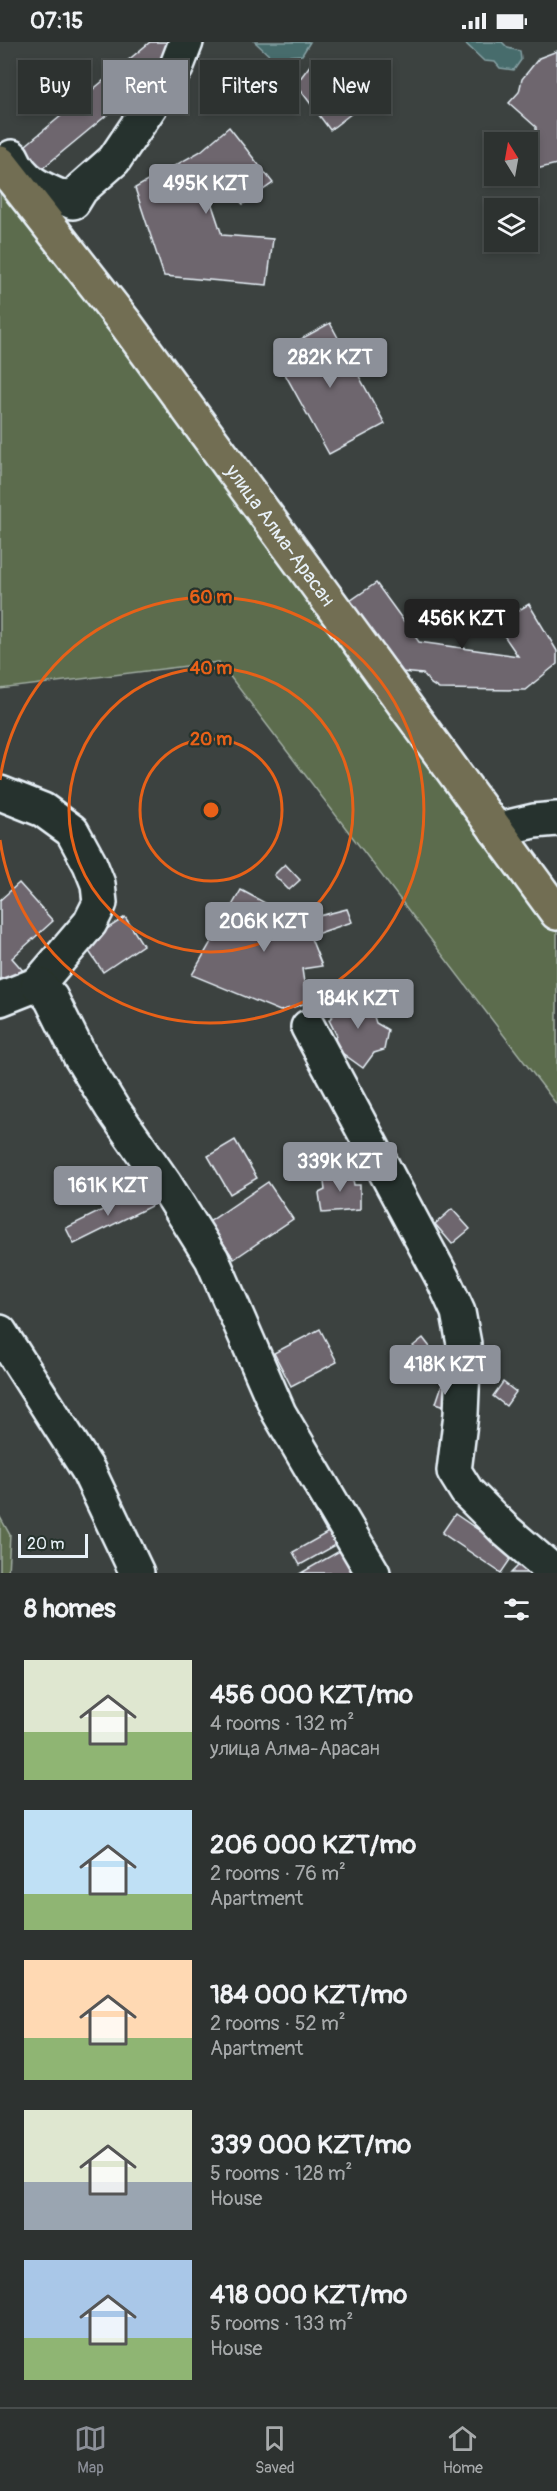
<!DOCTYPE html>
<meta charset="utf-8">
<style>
:root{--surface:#2d3230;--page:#353a38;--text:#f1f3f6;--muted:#a7aaab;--line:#484d4c;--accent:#8c9099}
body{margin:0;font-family:Pangolin,sans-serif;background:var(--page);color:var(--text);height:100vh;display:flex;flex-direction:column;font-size:22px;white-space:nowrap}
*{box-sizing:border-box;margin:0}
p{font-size:20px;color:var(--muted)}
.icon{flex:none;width:33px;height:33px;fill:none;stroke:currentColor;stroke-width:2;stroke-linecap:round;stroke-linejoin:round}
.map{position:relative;height:1531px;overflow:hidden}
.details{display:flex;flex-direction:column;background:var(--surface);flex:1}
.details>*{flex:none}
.banner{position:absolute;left:18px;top:18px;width:522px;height:54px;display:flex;gap:12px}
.needle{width:39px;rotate:349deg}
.controls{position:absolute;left:484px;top:90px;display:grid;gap:12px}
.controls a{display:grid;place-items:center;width:54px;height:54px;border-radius:0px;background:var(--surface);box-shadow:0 3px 9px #0003,0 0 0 2px var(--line);font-size:30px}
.scale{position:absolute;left:18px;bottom:15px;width:70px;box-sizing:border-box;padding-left:6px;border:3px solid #e8f1f8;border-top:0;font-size:16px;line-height:21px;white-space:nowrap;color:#e8f1f8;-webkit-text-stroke:4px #26332d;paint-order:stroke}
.price{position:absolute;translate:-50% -51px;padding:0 14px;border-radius:6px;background:var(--accent);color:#fff;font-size:20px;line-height:39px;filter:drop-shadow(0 2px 3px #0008)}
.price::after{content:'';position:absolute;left:50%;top:36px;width:18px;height:14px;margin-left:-9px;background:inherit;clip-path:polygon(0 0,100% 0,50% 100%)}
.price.selected{background:#222;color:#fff}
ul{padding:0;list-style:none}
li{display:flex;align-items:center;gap:18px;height:150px;padding:0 24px}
li span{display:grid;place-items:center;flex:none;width:168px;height:120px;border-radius:0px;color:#555}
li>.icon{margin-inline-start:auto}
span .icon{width:72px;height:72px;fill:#fffc;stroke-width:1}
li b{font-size:26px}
h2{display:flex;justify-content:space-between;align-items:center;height:72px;padding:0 24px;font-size:26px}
.pill{padding:0 21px;border-radius:0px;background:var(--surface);box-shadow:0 3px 9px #0003,0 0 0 2px var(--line);font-size:21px;line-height:54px}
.pill.selected{background:var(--accent);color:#fff}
.status{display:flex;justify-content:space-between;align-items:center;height:42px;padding:0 30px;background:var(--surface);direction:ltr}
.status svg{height:16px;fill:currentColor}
.tabs{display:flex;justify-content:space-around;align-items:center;height:84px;border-top:2px solid var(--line);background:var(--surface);font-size:16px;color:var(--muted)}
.tabs a{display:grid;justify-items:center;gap:3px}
.tabs .selected{color:var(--accent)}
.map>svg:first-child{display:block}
</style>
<div class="status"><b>07:15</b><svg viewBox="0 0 49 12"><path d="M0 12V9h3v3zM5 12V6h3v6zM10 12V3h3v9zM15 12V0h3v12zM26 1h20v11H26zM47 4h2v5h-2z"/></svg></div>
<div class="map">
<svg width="557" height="1531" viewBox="0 0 557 1531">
<rect width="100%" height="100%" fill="#3c4240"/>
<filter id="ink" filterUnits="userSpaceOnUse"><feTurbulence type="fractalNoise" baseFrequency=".0167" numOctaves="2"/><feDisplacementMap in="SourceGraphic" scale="12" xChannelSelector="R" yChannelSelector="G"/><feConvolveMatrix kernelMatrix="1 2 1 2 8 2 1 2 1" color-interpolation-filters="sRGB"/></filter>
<g filter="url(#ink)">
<g fill="#5b6c4e" stroke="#a2aea3" stroke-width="1.5">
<polygon points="0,121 557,871 557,1063 219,620 0,647"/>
<polygon points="0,1475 10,1493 8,1531 0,1531"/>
</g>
<g fill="#476c6c" stroke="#87a1a4" stroke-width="1.5">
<polygon points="255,0 310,0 302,13 271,15"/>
<polygon points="464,0 502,0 508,6 520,9 521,18 514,28 500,26 495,20 484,19"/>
</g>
<g fill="#6e666e" stroke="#e8f1f8" stroke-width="1.5">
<polygon points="150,0 165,0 177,15 38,130 20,108"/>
<polygon points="557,9 557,122 536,127 536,85 509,61 519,50 522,37 539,16"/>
<polygon points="314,18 356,68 330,88 296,42"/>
<polygon points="229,85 273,141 243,162 227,146 210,157 222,193 273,197 267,243 164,234 135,146 201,109"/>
<polygon points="330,281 385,382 329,412 274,312"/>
<polygon points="376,541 419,600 518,614 496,582 529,562 557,609 557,622 525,648 439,647 431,642 423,632 401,630 350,559"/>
<polygon points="285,822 300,838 289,848 274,833"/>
<polygon points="19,841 53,879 12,916 25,931 8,946 0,937 0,858"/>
<polygon points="241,848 280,869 272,886 347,867 352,880 310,894 322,924 302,927 307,961 280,969 192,933"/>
<polygon points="125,875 143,903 103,930 84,902"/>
<polygon points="356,950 368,956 376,981 388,988 384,1008 374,1011 363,1026 331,1003 337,994 329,978 344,961 342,952"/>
<polygon points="235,1098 257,1136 230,1152 208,1114"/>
<polygon points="351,1127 354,1143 360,1143 360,1168 322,1171 319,1151 325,1148 323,1132"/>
<polygon points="268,1140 293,1177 234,1217 209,1180"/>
<polygon points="143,1148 151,1164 74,1202 66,1186"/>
<polygon points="452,1167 470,1187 452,1202 435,1182"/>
<polygon points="320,1287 337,1320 291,1344 274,1311"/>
<polygon points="423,1296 433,1309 424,1317 413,1304"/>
<polygon points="503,1340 516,1350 506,1364 493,1354"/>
<polygon points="442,1343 454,1347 448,1365 436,1361"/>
<polygon points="313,1446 343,1499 300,1523 293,1510 327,1491 304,1450"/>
<polygon points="455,1472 514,1512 501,1531 442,1491"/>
<polygon points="350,1503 366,1531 301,1531"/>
<polygon points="523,1519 536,1531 511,1531"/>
</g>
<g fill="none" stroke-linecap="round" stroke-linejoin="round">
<defs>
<g id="minor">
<path d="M12 115C23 142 47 149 73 160L81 147 114 118 176 26 186 0"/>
<polyline points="0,751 43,768 72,789 90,822 98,842 100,861 90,881 38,942 0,957"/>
<polyline points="496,788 534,779 557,777"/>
<polyline points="38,942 51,956 80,1014 112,1066 165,1142 212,1217 279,1371 373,1531"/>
<polyline points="308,985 443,1237 458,1270 464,1302 461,1372 454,1429 467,1450 505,1488 555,1531"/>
<polyline points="0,1290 88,1428 137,1531"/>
</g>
<g id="major">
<path id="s1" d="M0 121 126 282 557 871"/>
</g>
</defs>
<use href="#minor" stroke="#e8f1f8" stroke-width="38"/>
<use href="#major" stroke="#e8f1f8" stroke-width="38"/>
<use href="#minor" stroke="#26332d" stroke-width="33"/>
<use href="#major" stroke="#726e52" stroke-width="33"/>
</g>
</g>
<g fill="none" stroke="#e86118" stroke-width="3">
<circle cx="211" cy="768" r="71"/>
<circle cx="211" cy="768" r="142"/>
<path d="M0 738A213 213 0 1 1 0 798"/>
</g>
<g text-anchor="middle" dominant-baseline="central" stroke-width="4.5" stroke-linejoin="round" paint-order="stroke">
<g font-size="20" fill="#e8f1f8" stroke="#26332d">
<text stroke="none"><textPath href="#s1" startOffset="466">улица Алма-Арасан</textPath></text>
</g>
</g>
<circle cx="211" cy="768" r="9" fill="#e86118" stroke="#26332d" stroke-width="3"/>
<g font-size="18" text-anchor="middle" font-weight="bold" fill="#e86118" stroke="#26332d" stroke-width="4.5" stroke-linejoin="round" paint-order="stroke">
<text x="211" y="561">60 m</text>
<text x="211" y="632">40 m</text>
<text x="211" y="703">20 m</text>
</g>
</svg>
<div class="controls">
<a><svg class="needle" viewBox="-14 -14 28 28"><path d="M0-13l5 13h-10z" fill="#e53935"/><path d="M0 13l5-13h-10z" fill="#a7aaab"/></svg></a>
<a><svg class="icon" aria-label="layers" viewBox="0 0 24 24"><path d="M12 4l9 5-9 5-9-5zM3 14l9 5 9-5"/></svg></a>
</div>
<div class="scale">20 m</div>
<b class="price" style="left:206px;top:173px">495K KZT</b>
<b class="price" style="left:330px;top:347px">282K KZT</b>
<b class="price selected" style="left:462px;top:608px">456K KZT</b>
<b class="price" style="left:264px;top:911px">206K KZT</b>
<b class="price" style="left:358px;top:988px">184K KZT</b>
<b class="price" style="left:340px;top:1151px">339K KZT</b>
<b class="price" style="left:108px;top:1175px">161K KZT</b>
<b class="price" style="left:445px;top:1354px">418K KZT</b>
<div class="banner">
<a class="pill">Buy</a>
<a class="pill selected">Rent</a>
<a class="pill">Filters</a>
<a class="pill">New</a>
</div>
</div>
<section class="details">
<h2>8 homes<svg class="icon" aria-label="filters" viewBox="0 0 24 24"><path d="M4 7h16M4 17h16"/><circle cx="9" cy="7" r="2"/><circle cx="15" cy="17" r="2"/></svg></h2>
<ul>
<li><span style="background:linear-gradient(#dfe7d0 60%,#8fb573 0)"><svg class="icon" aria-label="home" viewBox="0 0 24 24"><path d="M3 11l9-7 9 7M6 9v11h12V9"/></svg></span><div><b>456 000 KZT/mo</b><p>4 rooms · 132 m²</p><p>улица Алма-Арасан</p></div></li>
<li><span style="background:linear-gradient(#bfe0f5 70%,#8fb573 0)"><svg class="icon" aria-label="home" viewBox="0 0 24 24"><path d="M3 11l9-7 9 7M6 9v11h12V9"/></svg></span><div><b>206 000 KZT/mo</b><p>2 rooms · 76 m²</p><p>Apartment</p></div></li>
<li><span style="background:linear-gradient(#ffd9b3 65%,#8fb573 0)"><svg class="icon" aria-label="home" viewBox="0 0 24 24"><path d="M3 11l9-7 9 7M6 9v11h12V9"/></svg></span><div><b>184 000 KZT/mo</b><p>2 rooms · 52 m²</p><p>Apartment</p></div></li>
<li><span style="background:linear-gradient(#dfe7d0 60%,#9aa5b1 0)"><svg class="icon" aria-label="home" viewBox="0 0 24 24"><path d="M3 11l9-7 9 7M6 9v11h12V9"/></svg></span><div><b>339 000 KZT/mo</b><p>5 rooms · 128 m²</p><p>House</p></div></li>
<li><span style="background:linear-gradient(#a9c7e8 65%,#8fb573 0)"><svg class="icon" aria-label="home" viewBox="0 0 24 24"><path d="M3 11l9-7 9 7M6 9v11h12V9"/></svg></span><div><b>418 000 KZT/mo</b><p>5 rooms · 133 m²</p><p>House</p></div></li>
</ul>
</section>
<nav class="tabs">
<a class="selected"><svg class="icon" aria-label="map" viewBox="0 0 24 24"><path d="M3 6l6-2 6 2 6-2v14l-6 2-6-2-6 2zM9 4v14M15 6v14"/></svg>Map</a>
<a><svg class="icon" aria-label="saved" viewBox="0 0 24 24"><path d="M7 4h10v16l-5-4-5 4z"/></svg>Saved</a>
<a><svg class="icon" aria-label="home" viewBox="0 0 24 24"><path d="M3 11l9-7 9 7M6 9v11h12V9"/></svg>Home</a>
</nav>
